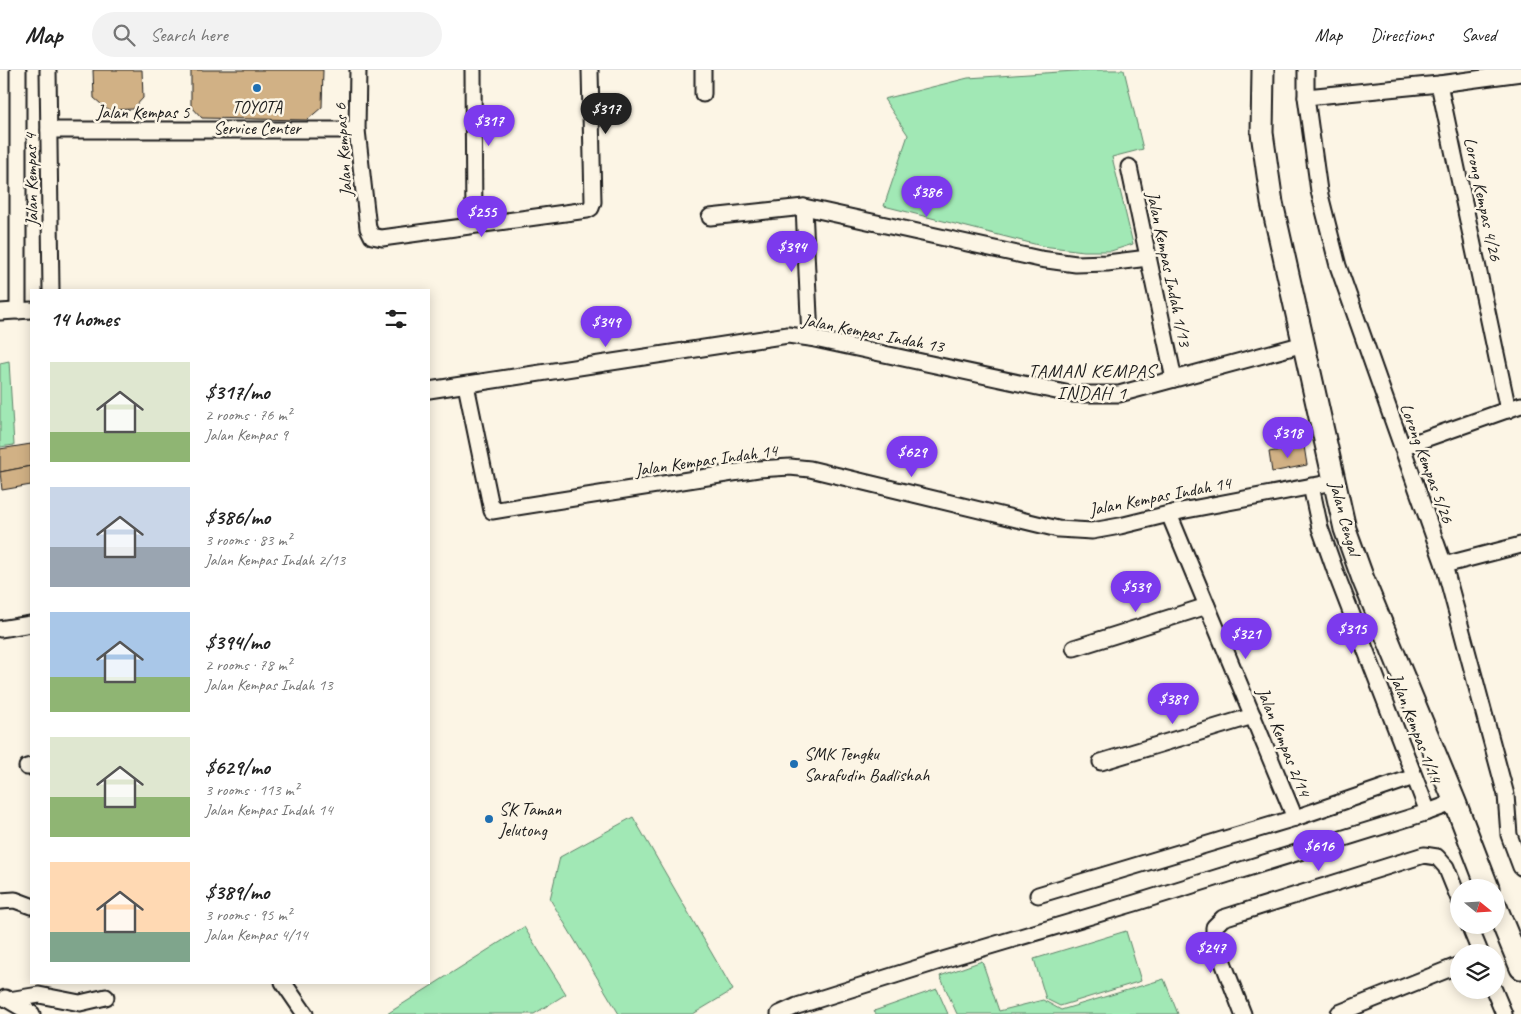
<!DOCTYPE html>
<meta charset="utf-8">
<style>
:root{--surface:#fff;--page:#f2f2f2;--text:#222;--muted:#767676;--line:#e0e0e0;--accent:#7c3aed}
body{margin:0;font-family:Caveat,sans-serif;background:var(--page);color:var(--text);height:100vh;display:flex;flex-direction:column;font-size:19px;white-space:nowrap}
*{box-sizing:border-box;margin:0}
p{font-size:16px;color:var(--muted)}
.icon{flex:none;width:28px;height:28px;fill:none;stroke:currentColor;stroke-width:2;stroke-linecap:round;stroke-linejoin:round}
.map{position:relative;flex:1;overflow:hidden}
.panel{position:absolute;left:30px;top:219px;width:400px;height:695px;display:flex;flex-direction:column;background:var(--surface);border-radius:0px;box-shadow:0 2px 12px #0003}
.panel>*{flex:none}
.needle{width:32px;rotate:108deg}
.buttons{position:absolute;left:1450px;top:809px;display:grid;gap:10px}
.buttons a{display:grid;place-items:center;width:55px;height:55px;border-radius:50%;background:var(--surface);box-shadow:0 2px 12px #0003;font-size:25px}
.price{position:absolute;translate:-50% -42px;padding:0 11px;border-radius:18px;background:var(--accent);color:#fff;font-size:16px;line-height:32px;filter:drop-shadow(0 1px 2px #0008)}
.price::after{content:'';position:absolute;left:50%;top:30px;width:15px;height:11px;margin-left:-8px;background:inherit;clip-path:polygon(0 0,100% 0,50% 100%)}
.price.current{background:#222;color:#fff}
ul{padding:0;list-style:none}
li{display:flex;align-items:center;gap:15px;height:125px;padding:0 20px}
li span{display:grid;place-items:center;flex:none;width:140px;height:100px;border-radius:0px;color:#555}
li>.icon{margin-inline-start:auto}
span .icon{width:60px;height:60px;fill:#fffc;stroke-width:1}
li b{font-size:21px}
h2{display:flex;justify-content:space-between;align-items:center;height:60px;padding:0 20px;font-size:21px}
header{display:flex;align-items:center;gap:30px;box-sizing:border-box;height:70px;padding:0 25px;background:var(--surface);border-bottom:1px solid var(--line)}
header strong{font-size:24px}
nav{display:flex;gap:28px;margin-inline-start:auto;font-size:18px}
.search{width:350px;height:45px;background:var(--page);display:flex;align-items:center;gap:12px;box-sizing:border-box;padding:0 18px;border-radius:28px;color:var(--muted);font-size:19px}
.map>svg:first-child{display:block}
</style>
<header>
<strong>Map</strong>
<div class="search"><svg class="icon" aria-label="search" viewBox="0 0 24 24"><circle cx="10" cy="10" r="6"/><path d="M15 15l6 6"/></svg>Search here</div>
<nav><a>Map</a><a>Directions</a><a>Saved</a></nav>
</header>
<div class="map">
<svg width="1521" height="944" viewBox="0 0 1521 944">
<rect width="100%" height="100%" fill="#fcf5e5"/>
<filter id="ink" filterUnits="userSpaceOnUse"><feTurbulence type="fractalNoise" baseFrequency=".02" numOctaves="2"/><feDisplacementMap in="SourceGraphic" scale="10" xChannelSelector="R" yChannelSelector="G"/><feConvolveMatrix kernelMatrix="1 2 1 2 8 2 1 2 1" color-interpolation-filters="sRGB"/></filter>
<g filter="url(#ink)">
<g fill="#a1e8b5" stroke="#5e8268">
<polygon points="1090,0 1124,0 1143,79 1112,87 1133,174 1111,181 1084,181 1042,176 884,136 908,65 884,29 968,8"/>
<polygon points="9,291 14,375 0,377 0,293"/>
<polygon points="633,747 733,920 693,944 619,944 550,829 560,787"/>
<polygon points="524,857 566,924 534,944 387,944"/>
<polygon points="1126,861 1141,911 1060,936 1046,929 1034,889"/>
<polygon points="982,891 999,941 1043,930 1061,940 1164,909 1178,944 957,944 940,906"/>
<polygon points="937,919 948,944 876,944 874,941"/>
</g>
<g fill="#d1b185" stroke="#1c1c1c">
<polygon points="93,0 142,0 143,28 133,39 108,40 94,28"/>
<polygon points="191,0 323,0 322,37 307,50 202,48 191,36"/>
<polygon points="31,374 31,396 0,402 0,379"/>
<polygon points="1304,376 1307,395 1272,402 1269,382"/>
<polygon points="31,396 31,415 2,420 0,402"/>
</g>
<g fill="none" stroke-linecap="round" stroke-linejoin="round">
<defs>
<g id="street">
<polyline points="18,0 18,241"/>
<polyline points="48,0 51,220"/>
<polyline points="358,0 357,60 368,158 372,166 382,168 587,140 591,138 593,132 590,0"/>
<polyline points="473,0 474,154"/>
<polyline points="703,0 703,24"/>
<polyline points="1306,0 1306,27 1319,121 1338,196 1444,495 1506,725 1509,765 1521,797"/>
<polyline points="1439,14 1508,340"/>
<polyline points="1306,27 1439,14 1521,3"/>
<polyline points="49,60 357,60"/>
<polyline points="1129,97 1174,309"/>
<polyline points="804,137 810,268"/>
<polyline points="710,147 804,137 1040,189 1076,194 1107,193 1148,188"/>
<polyline points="0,242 31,240"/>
<polyline points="466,315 492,441 758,399 790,397 810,399 1058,459 1092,461 1120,456 1181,441 1334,412"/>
<polyline points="429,320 788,265 810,268 1070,324 1119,324 1304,274"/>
<polyline points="1402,377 1521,335"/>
<polyline points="1311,416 1320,458 1337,506 1428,742"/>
<polyline points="1169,444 1295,748"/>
<polyline points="1444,495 1521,475"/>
<polyline points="0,559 31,554"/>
<polyline points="1074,578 1207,536"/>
<polyline points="1101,692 1253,646"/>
<polyline points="27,697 31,696"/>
<polyline points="1038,825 1295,748 1414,707"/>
<polyline points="0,831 15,830 31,836"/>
<polyline points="1469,855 1480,882"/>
<polyline points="283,912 305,944"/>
<polyline points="1494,920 1504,944"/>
<polyline points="5,928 32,944"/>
<polyline points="9,930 39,925 80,933 106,927"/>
<polyline points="1339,943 1459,895"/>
<polyline points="779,944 797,936 946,889 1135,833 1428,742 1455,732"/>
<polyline points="1243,944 1214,869 1214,857 1223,848 1424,785 1437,787 1446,797 1459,829"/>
</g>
<g id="secondary">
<polyline points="1263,0 1262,63 1272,133 1345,459 1363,509 1455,732 1488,818"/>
<polyline points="1496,837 1521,898"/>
</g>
</defs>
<use href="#street" stroke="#1c1c1c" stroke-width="19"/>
<use href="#secondary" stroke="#1c1c1c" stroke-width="25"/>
<use href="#street" stroke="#fcf5e5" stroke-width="15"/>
<use href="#secondary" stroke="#fcf5e5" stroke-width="21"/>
</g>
</g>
<g fill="#1f6fb2" stroke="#fcf5e5" stroke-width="2">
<circle cx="257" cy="18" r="5"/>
<circle cx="794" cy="694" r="5"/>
<circle cx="489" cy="749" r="5"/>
</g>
<g text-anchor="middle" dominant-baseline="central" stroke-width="5" stroke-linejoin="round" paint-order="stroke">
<g font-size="18" fill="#1c1c1c" stroke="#fcf5e5" text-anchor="start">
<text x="257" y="37" text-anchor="middle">TOYOTA<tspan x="257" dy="21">Service Center</tspan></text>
<text x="804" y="684">SMK Tengku<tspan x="804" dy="21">Sarafudin Badlishah</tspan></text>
<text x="499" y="739">SK Taman<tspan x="499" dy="21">Jelutong</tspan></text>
</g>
<g font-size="18" fill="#1c1c1c" stroke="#fcf5e5">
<text x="143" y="42">Jalan Kempas 5</text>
<text transform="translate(343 80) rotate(-94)">Jalan Kempas 6</text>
<text transform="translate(31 110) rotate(-91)">Jalan Kempas 4</text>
<text transform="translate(1483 129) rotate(78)">Lorong Kempas 4/26</text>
<text transform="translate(1169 199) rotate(78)">Jalan Kempas Indah 1/13</text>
<text transform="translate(873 263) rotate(11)">Jalan Kempas Indah 13</text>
<text transform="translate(706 390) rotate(-8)">Jalan Kempas Indah 14</text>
<text transform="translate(1427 393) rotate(70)">Lorong Kempas 5/26</text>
<text transform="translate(1160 426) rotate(-11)">Jalan Kempas Indah 14</text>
<text transform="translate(1345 448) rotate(75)">Jalan Cengal</text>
<text transform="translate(1416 658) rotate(69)">Jalan Kempas 1/14</text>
<text transform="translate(1284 672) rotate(68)">Jalan Kempas 2/14</text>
</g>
<g font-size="19" letter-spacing="1" fill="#1c1c1c" stroke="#fcf5e5">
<text x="1092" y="301">TAMAN KEMPAS<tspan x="1092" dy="22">INDAH 1</tspan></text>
</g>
</g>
</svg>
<div class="buttons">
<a><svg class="needle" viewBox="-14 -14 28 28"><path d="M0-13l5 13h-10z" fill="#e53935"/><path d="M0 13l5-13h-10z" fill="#767676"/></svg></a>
<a><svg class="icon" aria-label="layers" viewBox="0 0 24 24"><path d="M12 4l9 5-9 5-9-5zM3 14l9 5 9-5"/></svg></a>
</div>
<b class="price current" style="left:606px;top:65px">$317</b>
<b class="price" style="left:489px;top:77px">$317</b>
<b class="price" style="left:927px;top:148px">$386</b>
<b class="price" style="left:482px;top:168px">$255</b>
<b class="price" style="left:792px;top:203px">$394</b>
<b class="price" style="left:606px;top:278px">$349</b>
<b class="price" style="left:1288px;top:389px">$318</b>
<b class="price" style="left:912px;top:408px">$629</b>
<b class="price" style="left:1136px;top:543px">$539</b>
<b class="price" style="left:1352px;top:585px">$315</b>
<b class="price" style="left:1246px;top:590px">$321</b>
<b class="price" style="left:1173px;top:655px">$389</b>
<b class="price" style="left:1319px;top:802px">$616</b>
<b class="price" style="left:1211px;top:904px">$247</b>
<section class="panel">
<h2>14 homes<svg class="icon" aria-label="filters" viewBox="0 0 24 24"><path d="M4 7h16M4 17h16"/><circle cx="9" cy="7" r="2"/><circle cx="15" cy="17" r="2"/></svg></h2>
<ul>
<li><span style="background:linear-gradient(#dfe7d0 70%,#8fb573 0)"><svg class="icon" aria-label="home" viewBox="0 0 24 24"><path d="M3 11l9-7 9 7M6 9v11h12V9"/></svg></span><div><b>$317/mo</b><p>2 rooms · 76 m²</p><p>Jalan Kempas 9</p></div></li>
<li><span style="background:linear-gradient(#c9d6e8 60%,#9aa5b1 0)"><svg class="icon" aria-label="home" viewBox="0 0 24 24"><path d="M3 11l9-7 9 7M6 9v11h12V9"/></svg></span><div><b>$386/mo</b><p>3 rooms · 83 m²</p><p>Jalan Kempas Indah 2/13</p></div></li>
<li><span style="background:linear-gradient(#a9c7e8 65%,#8fb573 0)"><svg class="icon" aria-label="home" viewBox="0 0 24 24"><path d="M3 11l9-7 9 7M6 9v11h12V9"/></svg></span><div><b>$394/mo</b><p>2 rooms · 78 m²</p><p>Jalan Kempas Indah 13</p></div></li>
<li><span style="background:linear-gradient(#dfe7d0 60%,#8fb573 0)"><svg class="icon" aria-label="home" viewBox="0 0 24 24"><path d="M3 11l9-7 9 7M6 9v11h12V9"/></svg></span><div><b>$629/mo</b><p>3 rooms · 113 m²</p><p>Jalan Kempas Indah 14</p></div></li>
<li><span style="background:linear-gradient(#ffd9b3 70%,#7fa58c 0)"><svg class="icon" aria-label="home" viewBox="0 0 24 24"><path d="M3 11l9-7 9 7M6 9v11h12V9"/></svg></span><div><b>$389/mo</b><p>3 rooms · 95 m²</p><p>Jalan Kempas 4/14</p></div></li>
</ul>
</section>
</div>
